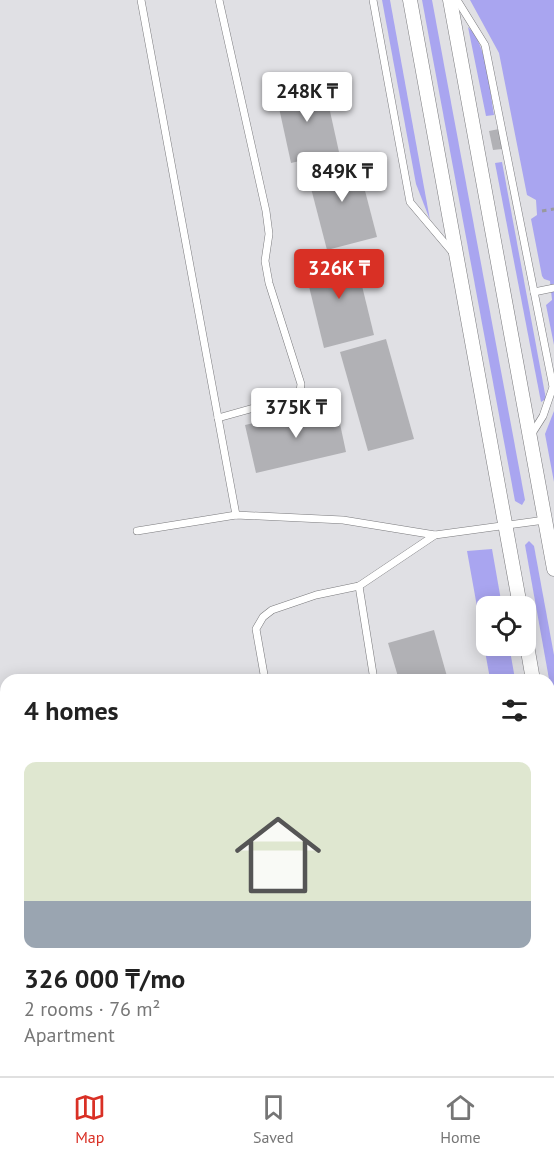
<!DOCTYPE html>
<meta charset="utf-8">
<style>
:root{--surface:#fff;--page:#f2f2f2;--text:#222;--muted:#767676;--line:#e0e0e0;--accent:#d93025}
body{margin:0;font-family:"PT Sans",sans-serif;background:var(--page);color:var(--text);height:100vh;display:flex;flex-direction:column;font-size:22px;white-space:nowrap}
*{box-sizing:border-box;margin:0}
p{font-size:20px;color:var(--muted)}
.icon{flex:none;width:33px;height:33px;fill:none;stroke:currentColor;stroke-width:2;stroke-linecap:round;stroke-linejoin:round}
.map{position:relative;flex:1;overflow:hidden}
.sheet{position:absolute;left:0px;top:674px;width:555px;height:404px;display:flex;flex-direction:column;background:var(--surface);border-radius:18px 18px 0 0;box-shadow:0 3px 15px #0003}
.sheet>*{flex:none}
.buttons{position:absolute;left:476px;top:596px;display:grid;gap:12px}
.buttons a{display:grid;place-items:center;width:60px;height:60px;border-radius:12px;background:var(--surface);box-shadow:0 3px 15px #0003;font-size:30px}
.price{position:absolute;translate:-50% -51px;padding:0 14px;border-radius:6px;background:#fff;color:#222;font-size:20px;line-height:39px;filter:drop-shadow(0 2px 3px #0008)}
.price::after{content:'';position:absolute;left:50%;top:36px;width:18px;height:14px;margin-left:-9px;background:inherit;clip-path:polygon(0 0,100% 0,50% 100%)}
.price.active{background:var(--accent);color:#fff}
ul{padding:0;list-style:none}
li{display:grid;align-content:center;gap:12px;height:318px;padding:0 24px}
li+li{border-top:2px solid var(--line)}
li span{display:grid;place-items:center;height:186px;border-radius:12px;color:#555}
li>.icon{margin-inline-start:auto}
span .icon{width:108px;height:108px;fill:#fffc;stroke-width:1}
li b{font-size:26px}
h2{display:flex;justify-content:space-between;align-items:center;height:72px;padding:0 24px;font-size:26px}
.tabs{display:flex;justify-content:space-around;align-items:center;height:84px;border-top:2px solid var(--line);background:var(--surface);font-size:16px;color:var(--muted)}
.tabs a{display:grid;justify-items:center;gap:3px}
.tabs .active{color:var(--accent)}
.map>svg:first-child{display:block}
</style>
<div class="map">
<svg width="554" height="1076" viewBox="0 0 554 1076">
<rect width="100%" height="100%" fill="#e0e0e4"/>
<g fill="#a9a5f0">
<polygon points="382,0 390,0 430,220 416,184"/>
<polygon points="422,0 432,0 525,500 522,505 515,501"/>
<polygon points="470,0 554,0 554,345 546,305 552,300 550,281 544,279 542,276 531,219 537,215 536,200 527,195 499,53"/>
<path d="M468 27C487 43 490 91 494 115L486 116Z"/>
<polygon points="502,162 546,399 541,402 495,163"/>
<polygon points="554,411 554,482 545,434"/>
<polygon points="529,541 534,546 554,655 554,707 525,545"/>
<polygon points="492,549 502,606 486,606 486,645 509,645 515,679 490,679 467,551"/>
<polygon points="229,1071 295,1071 290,1076 225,1076"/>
<polygon points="392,1071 457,1071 453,1076 388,1076"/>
</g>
<g fill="#b1b1b5">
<polygon points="324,84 339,152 291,163 276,94"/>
<polygon points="499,129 502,149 493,150 489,131"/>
<polygon points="356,156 377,237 327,250 306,169"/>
<polygon points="354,253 374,335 324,348 304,266"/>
<polygon points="386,339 414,439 368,451 340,352"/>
<polygon points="336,405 346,452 256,473 245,425"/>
<polygon points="434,630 448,680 399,680 388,643"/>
</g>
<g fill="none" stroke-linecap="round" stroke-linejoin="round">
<defs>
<g id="service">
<polyline points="141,0 236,515"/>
<polyline points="373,0 410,202 454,254"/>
<polyline points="457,0 485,45 553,387 543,416 531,435"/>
<polyline points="534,292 554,288"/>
<polyline points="218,418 293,397 300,391 301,384 269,283 265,261 269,234 266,211 219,0"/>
<polyline points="137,531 236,515 343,520 435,535"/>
<polyline points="359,586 374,680"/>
<polyline points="265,680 256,629 263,617 272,610 316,595 359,586 435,535 545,520"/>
</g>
<g id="minor">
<polyline points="410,0 520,606"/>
<polyline points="450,0 554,569"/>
<polyline points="525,634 533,680"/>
<polyline points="549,766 554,794"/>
</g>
<g id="secondary">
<polyline points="549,835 554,830"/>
<polyline points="549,882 554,876"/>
<polyline points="318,1076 323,1071"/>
<polyline points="366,1076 371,1071"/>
</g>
</defs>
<use href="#service" stroke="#7a7a7d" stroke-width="8"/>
<use href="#minor" stroke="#7a7a7d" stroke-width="15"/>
<use href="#secondary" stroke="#7a7a7d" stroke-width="21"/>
<polyline stroke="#99999d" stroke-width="3" stroke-dasharray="4.5 4.5" stroke-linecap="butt" points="542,211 554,209"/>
<use href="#service" stroke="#fff" stroke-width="7"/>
<use href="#minor" stroke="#fff" stroke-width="14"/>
<use href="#secondary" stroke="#fff" stroke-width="20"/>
</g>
</svg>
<div class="buttons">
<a><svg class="icon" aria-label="locate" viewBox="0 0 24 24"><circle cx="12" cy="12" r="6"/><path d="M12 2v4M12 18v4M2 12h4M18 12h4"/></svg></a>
</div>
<b class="price" style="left:307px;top:123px">248K ₸</b>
<b class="price" style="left:342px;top:203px">849K ₸</b>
<b class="price active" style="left:339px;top:300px">326K ₸</b>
<b class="price" style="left:296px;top:439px">375K ₸</b>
<section class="sheet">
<h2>4 homes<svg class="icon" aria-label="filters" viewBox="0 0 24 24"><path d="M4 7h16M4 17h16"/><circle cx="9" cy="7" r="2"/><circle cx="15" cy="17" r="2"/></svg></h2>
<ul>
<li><span style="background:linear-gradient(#dfe7d0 75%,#9aa5b1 0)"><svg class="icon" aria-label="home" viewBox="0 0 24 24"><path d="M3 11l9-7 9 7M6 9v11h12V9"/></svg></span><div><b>326 000 ₸/mo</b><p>2 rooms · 76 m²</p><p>Apartment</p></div></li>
</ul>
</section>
</div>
<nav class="tabs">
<a class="active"><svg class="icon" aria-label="map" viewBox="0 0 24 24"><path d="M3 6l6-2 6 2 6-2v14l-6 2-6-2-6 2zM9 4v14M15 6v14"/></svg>Map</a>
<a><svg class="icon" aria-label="saved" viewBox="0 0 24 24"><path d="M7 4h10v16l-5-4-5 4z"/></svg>Saved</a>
<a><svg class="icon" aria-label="home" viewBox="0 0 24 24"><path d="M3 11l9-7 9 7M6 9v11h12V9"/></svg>Home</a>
</nav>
